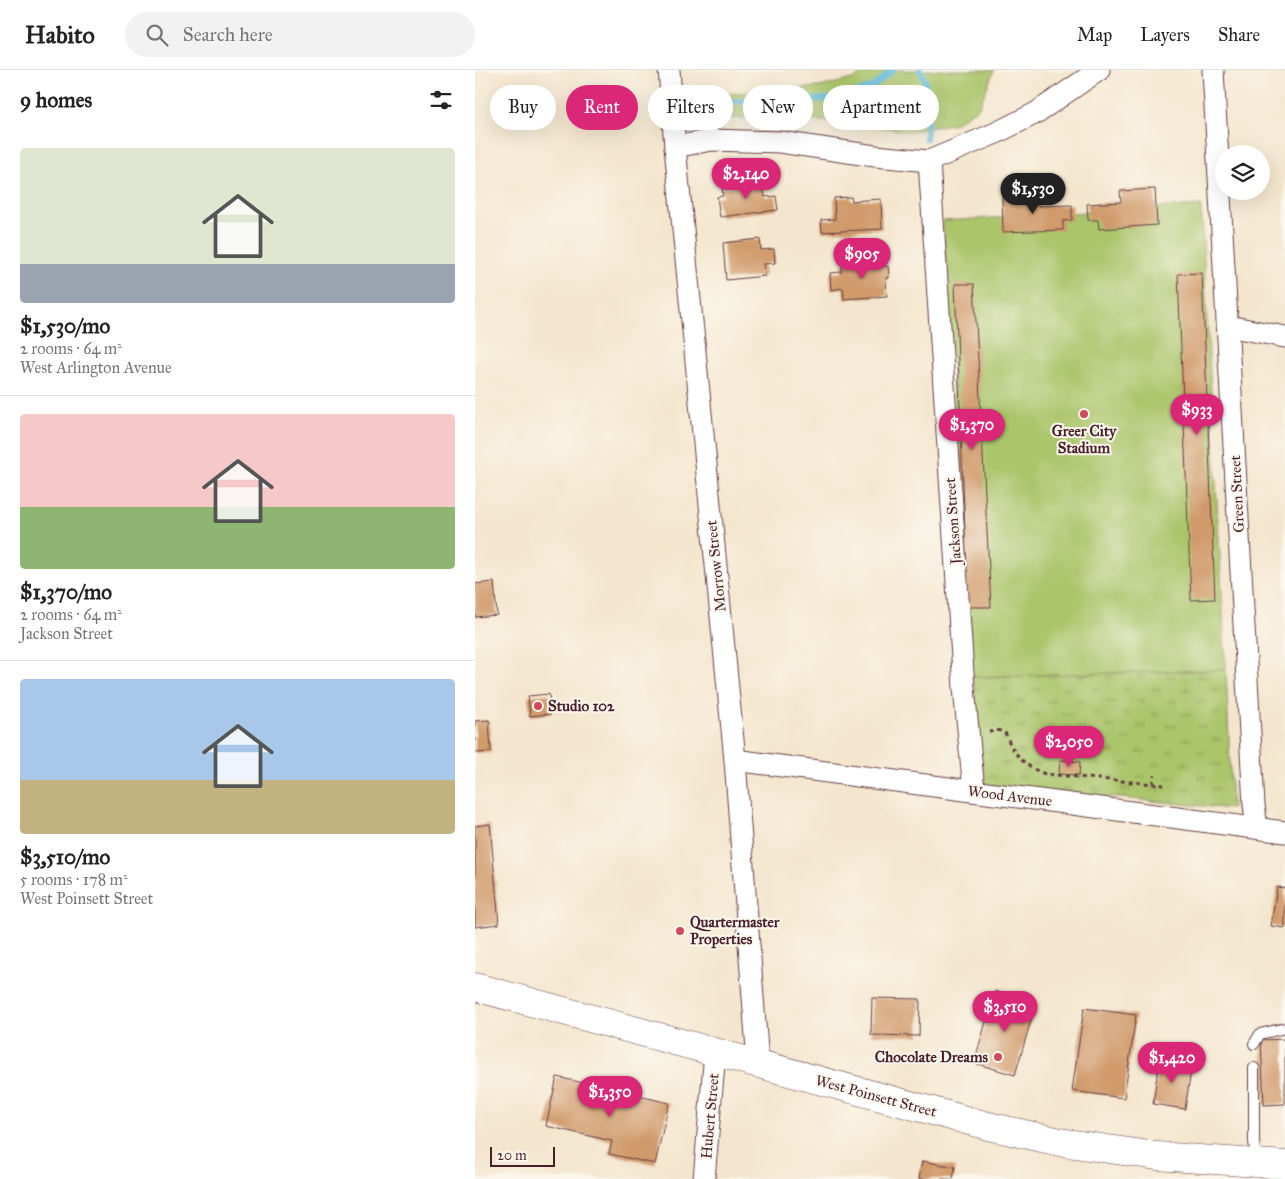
<!DOCTYPE html>
<meta charset="utf-8">
<style>
:root{--surface:#fff;--page:#f2f2f2;--text:#222;--muted:#767676;--line:#e0e0e0;--accent:#db2777}
body{margin:0;font-family:"IM FELL Great Primer",serif;background:var(--page);color:var(--text);height:100vh;display:flex;flex-direction:column;font-size:19px;white-space:nowrap}
*{box-sizing:border-box;margin:0}
p{font-size:16px;color:var(--muted)}
.icon{flex:none;width:28px;height:28px;fill:none;stroke:currentColor;stroke-width:2;stroke-linecap:round;stroke-linejoin:round}
.map{position:relative;flex:1;overflow:hidden}
.details{display:flex;flex-direction:column;background:var(--surface);width:475px}
.details>*{flex:none}
.guide{position:absolute;left:15px;top:15px;width:475px;height:45px;display:flex;gap:10px}
.tools{position:absolute;left:740px;top:75px;display:grid;gap:10px}
.tools a{display:grid;place-items:center;width:55px;height:55px;border-radius:50%;background:var(--surface);box-shadow:0 5px 20px #0002;font-size:25px}
.scale{position:absolute;left:15px;bottom:12px;width:65px;box-sizing:border-box;padding-left:5px;border:2px solid #4a1f2b;border-top:0;font-size:14px;line-height:18px;white-space:nowrap;color:#4a1f2b;-webkit-text-stroke:4px #fbf7ec;paint-order:stroke}
.price{position:absolute;translate:-50% -42px;padding:0 11px;border-radius:18px;background:var(--accent);color:#fff;font-size:16px;line-height:32px;filter:drop-shadow(0 1px 2px #0008)}
.price::after{content:'';position:absolute;left:50%;top:30px;width:15px;height:11px;margin-left:-8px;background:inherit;clip-path:polygon(0 0,100% 0,50% 100%)}
.price.active{background:#222;color:#fff}
ul{padding:0;list-style:none}
li{display:grid;align-content:center;gap:10px;height:265px;padding:0 20px}
li+li{border-top:1px solid var(--line)}
li span{display:grid;place-items:center;height:155px;border-radius:5px;color:#555}
li>.icon{margin-inline-start:auto}
span .icon{width:90px;height:90px;fill:#fffc;stroke-width:1}
li b{font-size:21px}
h2{display:flex;justify-content:space-between;align-items:center;height:60px;padding:0 20px;font-size:21px}
.tag{padding:0 18px;border-radius:22px;background:var(--surface);box-shadow:0 5px 20px #0002;font-size:18px;line-height:45px}
.tag.active{background:var(--accent);color:#fff}
header{display:flex;align-items:center;gap:30px;box-sizing:border-box;height:70px;padding:0 25px;background:var(--surface);border-bottom:1px solid var(--line)}
header strong{font-size:24px}
nav{display:flex;gap:28px;margin-inline-start:auto;font-size:18px}
.search{width:350px;height:45px;background:var(--page);display:flex;align-items:center;gap:12px;box-sizing:border-box;padding:0 18px;border-radius:28px;color:var(--muted);font-size:19px}
main{display:flex;flex:1;min-height:0}
.map>svg:first-child{display:block}
</style>
<header>
<strong>Habito</strong>
<div class="search"><svg class="icon" aria-label="search" viewBox="0 0 24 24"><circle cx="10" cy="10" r="6"/><path d="M15 15l6 6"/></svg>Search here</div>
<nav><a>Map</a><a>Layers</a><a>Share</a></nav>
</header>
<main>
<section class="details">
<h2>9 homes<svg class="icon" aria-label="filters" viewBox="0 0 24 24"><path d="M4 7h16M4 17h16"/><circle cx="9" cy="7" r="2"/><circle cx="15" cy="17" r="2"/></svg></h2>
<ul>
<li><span style="background:linear-gradient(#dfe7d0 75%,#9aa5b1 0)"><svg class="icon" aria-label="home" viewBox="0 0 24 24"><path d="M3 11l9-7 9 7M6 9v11h12V9"/></svg></span><div><b>$1,530/mo</b><p>2 rooms · 64 m²</p><p>West Arlington Avenue</p></div></li>
<li><span style="background:linear-gradient(#f6c9c9 60%,#8fb573 0)"><svg class="icon" aria-label="home" viewBox="0 0 24 24"><path d="M3 11l9-7 9 7M6 9v11h12V9"/></svg></span><div><b>$1,370/mo</b><p>2 rooms · 64 m²</p><p>Jackson Street</p></div></li>
<li><span style="background:linear-gradient(#a9c7e8 65%,#c2b280 0)"><svg class="icon" aria-label="home" viewBox="0 0 24 24"><path d="M3 11l9-7 9 7M6 9v11h12V9"/></svg></span><div><b>$3,510/mo</b><p>5 rooms · 178 m²</p><p>West Poinsett Street</p></div></li>
</ul>
</section>
<div class="map">
<svg width="810" height="1109" viewBox="0 0 810 1109">
<defs>
<pattern id="park-tufts" width="24" height="20" patternUnits="userSpaceOnUse" patternTransform="scale(1.25)"><rect width="24" height="20" fill="#aac56b"/><path d="M3 7l-1-3M5 7V3M7 7l1-3M15 17l-1-3M17 17v-4M19 17l1-3" fill="none" stroke="#8c9f58"/></pattern>
</defs>
<rect width="100%" height="100%" fill="#fbf7ec"/>
<filter id="ink" filterUnits="userSpaceOnUse"><feTurbulence type="fractalNoise" baseFrequency=".02" numOctaves="2"/><feDisplacementMap in="SourceGraphic" scale="10" xChannelSelector="R" yChannelSelector="G"/><feConvolveMatrix kernelMatrix="1 2 1 2 8 2 1 2 1" color-interpolation-filters="sRGB"/></filter>
<filter id="wash" filterUnits="userSpaceOnUse"><feTurbulence type="fractalNoise" baseFrequency=".0096" numOctaves="4" result="noise"/><feDisplacementMap in="SourceGraphic" scale="20" xChannelSelector="R" yChannelSelector="G"/><feGaussianBlur stdDeviation="1.12" result="paint"/><feColorMatrix in="noise" values="0 0 0 0 0 0 0 0 0 0 0 0 0 0 0 0 0 1.4 0 .05"/><feComposite in="paint" operator="in"/></filter>
<g filter="url(#wash)">
<rect width="100%" height="100%" fill="#f4e6ce"/>
<g fill="#aac56b" stroke="#7a724b">
<polygon points="392,0 519,0 504,37 480,53 434,62 379,52 225,47 223,26 345,17 381,8"/>
<polygon points="726,135 751,600 498,607 468,151"/>
</g>
<polygon fill="url(#park-tufts)" stroke="#7a724b" points="751,600 757,739 506,714 498,607"/>
<g fill="none" stroke-linecap="round" stroke-linejoin="round">
<g stroke="#5ebbdc" stroke-width="6">
<path d="M445 0C456 21 453 46 451 69"/>
<polyline points="232,32 365,29 399,16 418,0"/>
</g>
</g>
<g id="blocks">
<g fill="#d09a6b">
<polygon points="287,109 290,127 301,126 303,140 245,147 242,127 248,126 247,118 268,115 268,112"/>
<polygon points="680,119 682,155 624,159 623,150 613,150 612,134 646,132 645,121"/>
<polygon points="563,126 563,136 597,135 597,150 588,151 588,160 528,162 527,127"/>
<polygon points="376,127 377,131 406,129 407,159 347,162 346,150 360,149 359,128"/>
<polygon points="285,169 286,180 299,179 300,193 289,194 290,206 251,210 248,173"/>
<polygon points="408,191 408,196 413,196 414,208 411,208 412,226 369,229 368,218 356,220 355,203 367,202 367,194"/>
<polygon points="727,203 740,529 716,530 703,204"/>
<polygon points="480,214 499,214 516,537 493,537"/>
<polygon points="19,512 22,545 0,547 0,514"/>
<polygon points="74,624 76,644 55,646 53,626"/>
<polygon points="14,650 16,682 0,683 0,651"/>
<polygon points="585,690 605,692 604,705 584,704"/>
<polygon points="15,754 24,854 0,857 0,756"/>
<polygon points="802,817 810,818 810,858 796,856"/>
<polygon points="520,921 561,933 540,1005 499,993"/>
<polygon points="397,928 445,929 444,966 396,965"/>
<polygon points="609,938 661,945 649,1028 597,1021"/>
<polygon points="810,969 810,1034 789,1035 786,970"/>
<polygon points="684,990 717,995 710,1039 678,1034"/>
<polygon points="82,1007 194,1033 180,1094 134,1084 137,1071 71,1056"/>
<polygon points="447,1091 480,1097 478,1109 444,1109"/>
</g>
</g>
</g>
<g filter="url(#ink)">
<use href="#blocks" fill-opacity="0" stroke="#643d43" stroke-width="1"/>
<g fill="none" stroke-linecap="round" stroke-linejoin="round">
<defs>
<g id="lane">
<polyline points="779,974 785,964 810,958"/>
<polyline points="779,998 779,1071 781,1092"/>
</g>
<g id="street">
<polyline points="194,0 200,77 260,690 283,993"/>
<polyline points="738,0 779,735 782,758"/>
<polyline points="200,77 236,70 305,72 400,86 454,91 521,63 561,43 624,0"/>
<polyline points="454,91 489,618 499,721"/>
<polyline points="753,256 810,267"/>
<polyline points="260,690 810,762"/>
<polyline points="229,1109 240,983"/>
</g>
<polyline id="secondary" points="0,917 513,1056 585,1072 682,1086 810,1095"/>
</defs>
<use href="#lane" stroke="#643d43" stroke-width="12"/>
<use href="#street" stroke="#643d43" stroke-width="23"/>
<use href="#secondary" stroke="#643d43" stroke-width="29"/>
<g stroke="#643d43" stroke-width="3" stroke-dasharray="4 4" stroke-linecap="butt">
<path d="M514 662C519 661 526 659 530 663 532 665 533 670 535 674 543 689 554 698 570 704L689 715"/>
<polyline points="678,714 679,705"/>
</g>
<use href="#lane" stroke="#fff" stroke-width="10"/>
<use href="#street" stroke="#fff" stroke-width="21"/>
<use href="#secondary" stroke="#fff" stroke-width="28"/>
</g>
</g>
<g fill="#d1495b" stroke="#fbf7ec" stroke-width="2">
<circle cx="609" cy="344" r="5"/>
<circle cx="63" cy="636" r="5"/>
<circle cx="205" cy="861" r="5"/>
<circle cx="523" cy="987" r="5"/>
</g>
<g text-anchor="middle" dominant-baseline="central" stroke-width="4" stroke-linejoin="round" paint-order="stroke">
<g font-size="15" font-weight="bold" fill="#4a1f2b" stroke="#fbf7ec" text-anchor="start">
<text x="609" y="361" text-anchor="middle">Greer City<tspan x="609" dy="17">Stadium</tspan></text>
<text x="73" y="636">Studio 102</text>
<text x="215" y="852">Quartermaster<tspan x="215" dy="17">Properties</tspan></text>
<text x="513" y="987" text-anchor="end">Chocolate Dreams</text>
</g>
<g font-size="15" fill="#4a1f2b" stroke="#fbf7ec">
<text transform="translate(762 424) rotate(-93)">Green Street</text>
<text transform="translate(478 451) rotate(-94)">Jackson Street</text>
<text transform="translate(241 496) rotate(-96)">Morrow Street</text>
<text transform="translate(535 726) rotate(7)">Wood Avenue</text>
<text transform="translate(401 1026) rotate(15)">West Poinsett Street</text>
<text transform="translate(235 1046) rotate(-85)">Hubert Street</text>
</g>
</g>
</svg>
<div class="tools">
<a><svg class="icon" aria-label="layers" viewBox="0 0 24 24"><path d="M12 4l9 5-9 5-9-5zM3 14l9 5 9-5"/></svg></a>
</div>
<div class="scale">20 m</div>
<b class="price" style="left:271px;top:130px">$2,140</b>
<b class="price active" style="left:558px;top:145px">$1,530</b>
<b class="price" style="left:387px;top:210px">$905</b>
<b class="price" style="left:722px;top:366px">$933</b>
<b class="price" style="left:497px;top:381px">$1,370</b>
<b class="price" style="left:594px;top:698px">$2,050</b>
<b class="price" style="left:530px;top:963px">$3,510</b>
<b class="price" style="left:697px;top:1014px">$1,420</b>
<b class="price" style="left:135px;top:1048px">$1,350</b>
<div class="guide">
<a class="tag">Buy</a>
<a class="tag active">Rent</a>
<a class="tag">Filters</a>
<a class="tag">New</a>
<a class="tag">Apartment</a>
</div>
</div>
</main>
